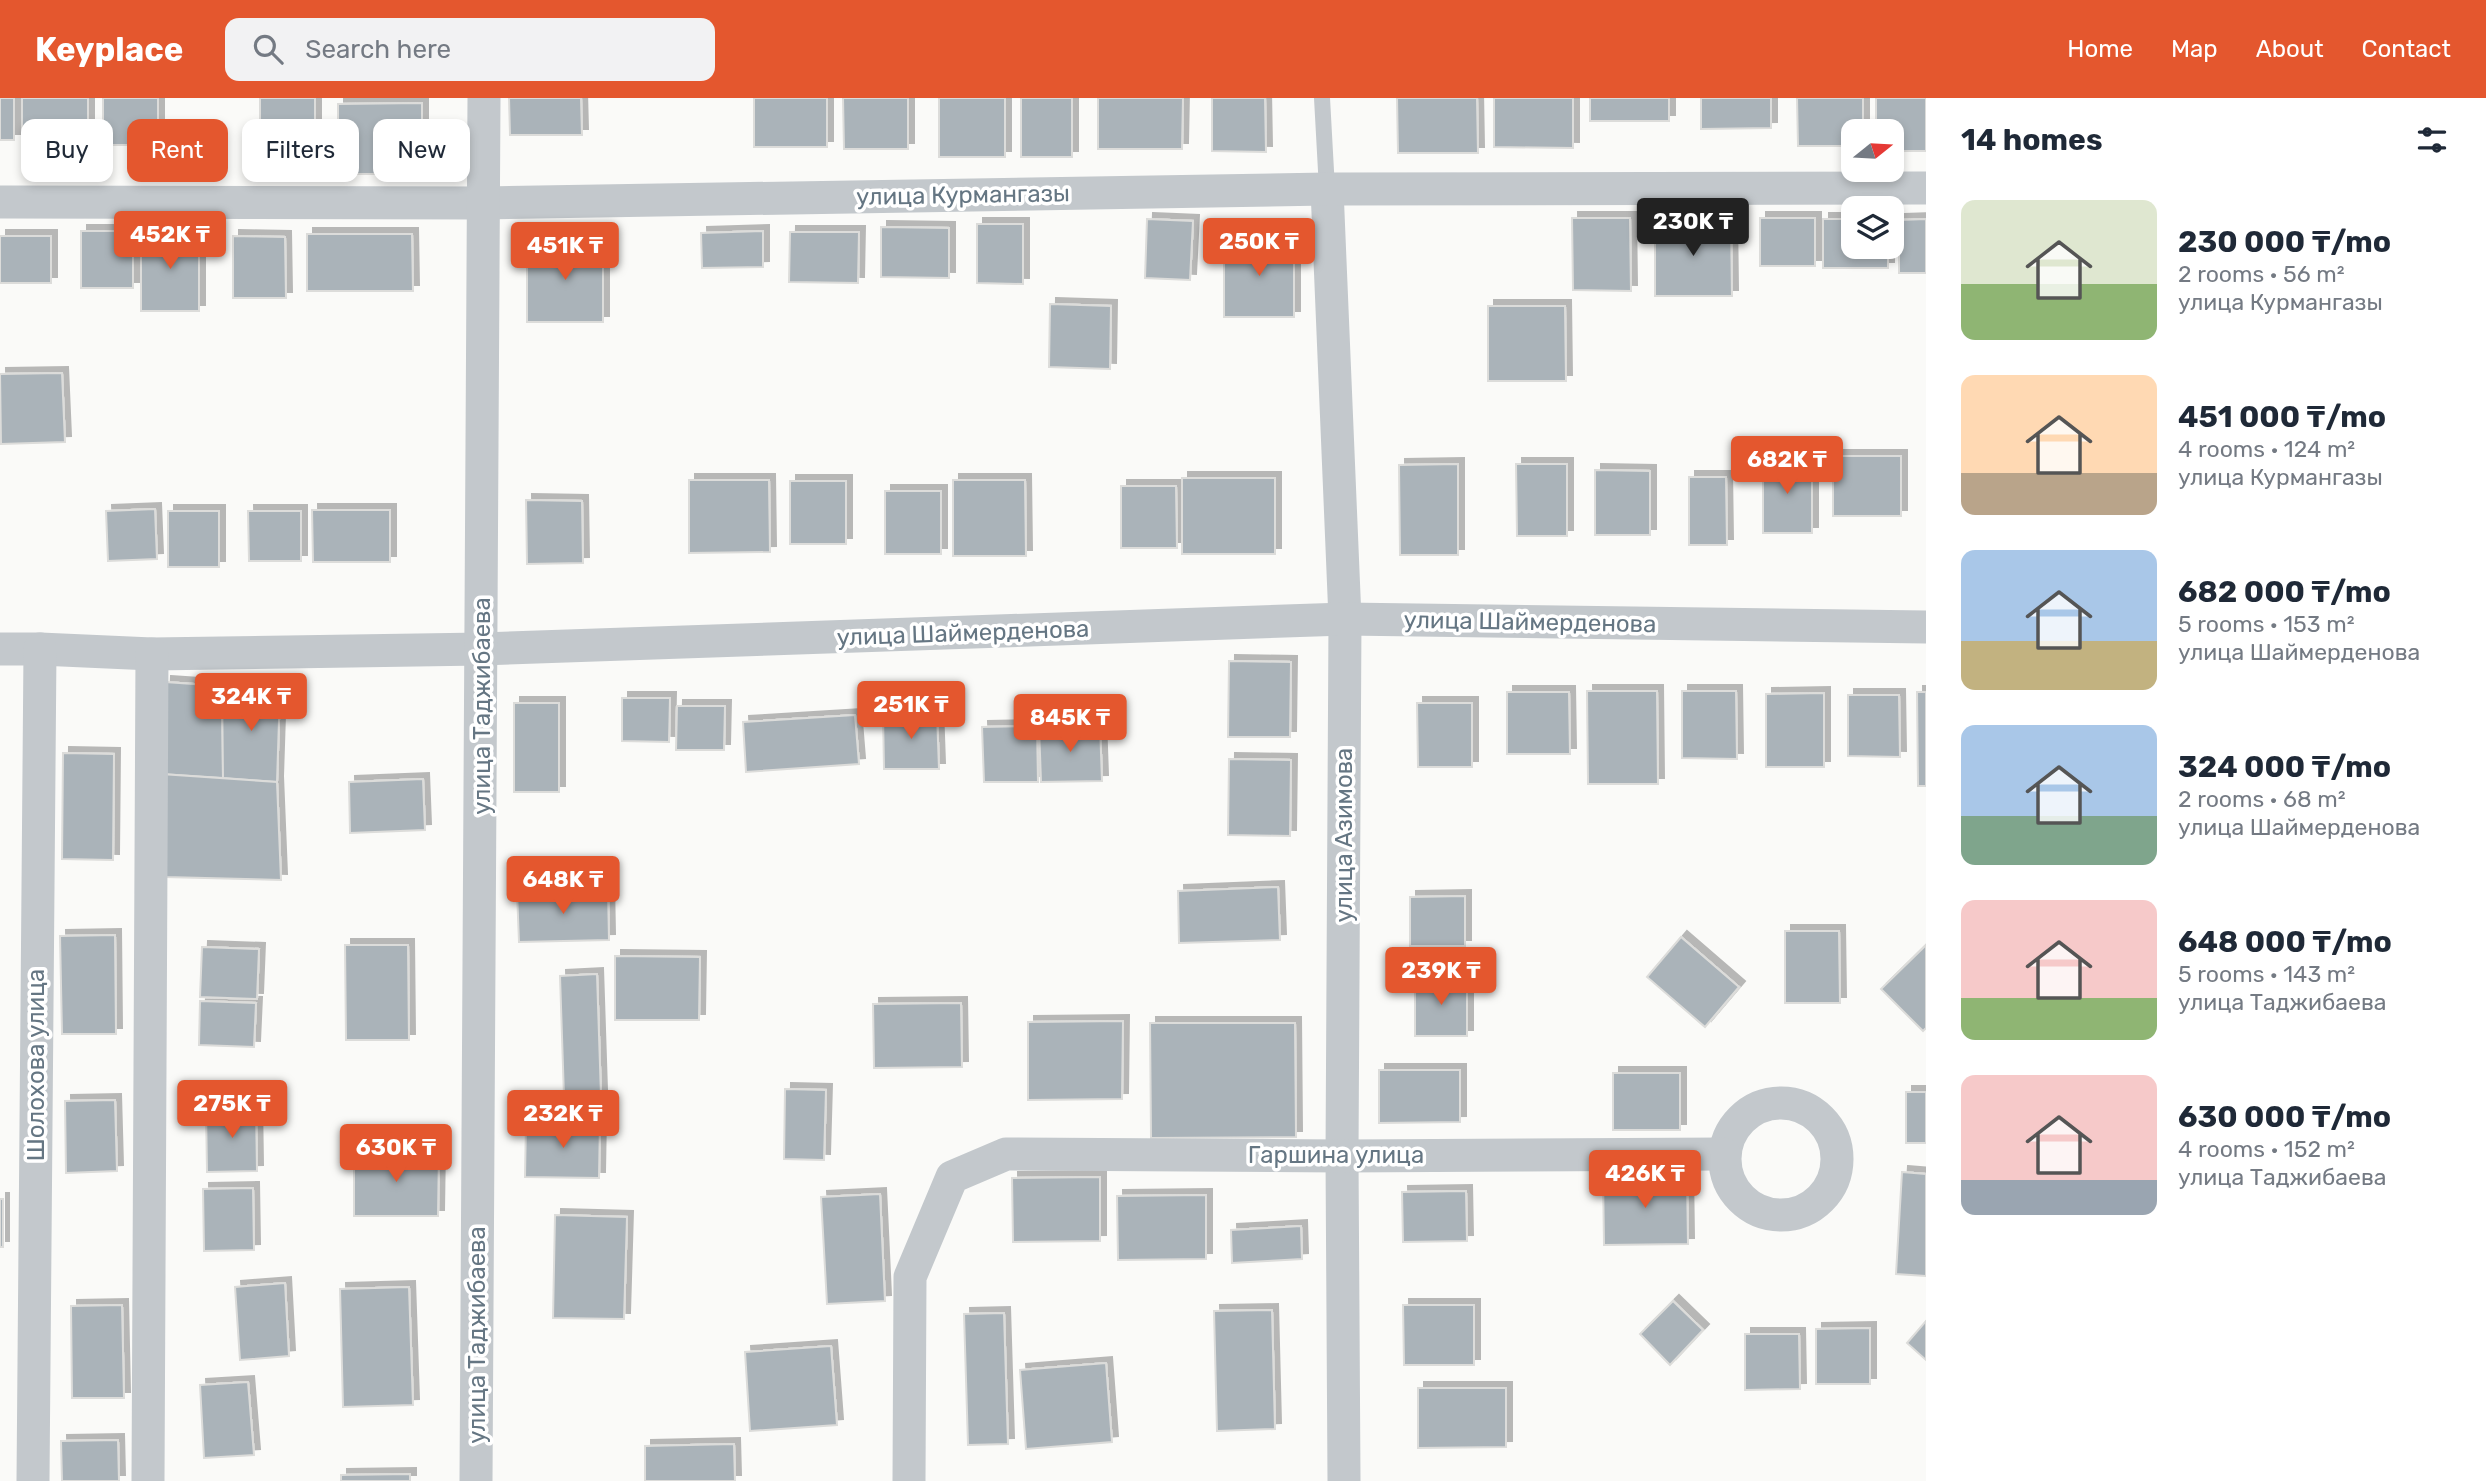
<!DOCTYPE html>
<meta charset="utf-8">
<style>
:root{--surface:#fff;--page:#f2f2f3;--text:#1f2937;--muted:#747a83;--accent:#e4572e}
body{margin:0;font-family:Rubik,sans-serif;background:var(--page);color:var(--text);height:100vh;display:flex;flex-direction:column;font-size:26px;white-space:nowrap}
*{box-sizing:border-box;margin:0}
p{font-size:23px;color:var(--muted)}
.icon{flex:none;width:38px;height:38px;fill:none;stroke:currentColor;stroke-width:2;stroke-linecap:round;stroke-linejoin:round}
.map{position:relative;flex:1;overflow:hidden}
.details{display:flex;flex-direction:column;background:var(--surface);width:560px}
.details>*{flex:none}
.hud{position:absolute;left:21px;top:21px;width:665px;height:63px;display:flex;gap:14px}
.needle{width:46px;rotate:72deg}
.tools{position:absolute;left:1841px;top:21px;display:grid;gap:14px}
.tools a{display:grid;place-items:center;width:63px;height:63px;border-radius:14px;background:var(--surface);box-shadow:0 4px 10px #0003;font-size:35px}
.price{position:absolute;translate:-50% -60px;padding:0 16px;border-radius:7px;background:var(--accent);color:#fff;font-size:23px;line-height:46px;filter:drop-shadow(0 2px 4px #0008)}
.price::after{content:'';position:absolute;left:50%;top:42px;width:21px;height:16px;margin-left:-10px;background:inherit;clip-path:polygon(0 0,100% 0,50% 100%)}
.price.selected{background:#222;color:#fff}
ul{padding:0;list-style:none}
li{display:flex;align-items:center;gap:21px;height:175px;padding:0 35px}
li span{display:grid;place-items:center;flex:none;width:196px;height:140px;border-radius:14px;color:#555}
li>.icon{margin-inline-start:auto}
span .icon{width:84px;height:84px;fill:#fffc;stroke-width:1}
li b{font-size:30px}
h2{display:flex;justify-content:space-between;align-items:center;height:84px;padding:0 35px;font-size:30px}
.pill{padding:0 24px;border-radius:14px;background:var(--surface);box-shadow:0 4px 10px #0003;font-size:24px;line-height:63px}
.pill.selected{background:var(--accent);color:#fff}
header{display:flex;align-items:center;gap:42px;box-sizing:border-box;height:98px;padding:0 35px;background:var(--accent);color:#fff}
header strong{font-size:33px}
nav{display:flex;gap:38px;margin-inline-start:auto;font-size:24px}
.search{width:490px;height:63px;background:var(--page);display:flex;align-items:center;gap:18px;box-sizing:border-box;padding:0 24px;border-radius:14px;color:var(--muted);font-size:26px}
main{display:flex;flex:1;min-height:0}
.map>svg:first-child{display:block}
</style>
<header>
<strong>Keyplace</strong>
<div class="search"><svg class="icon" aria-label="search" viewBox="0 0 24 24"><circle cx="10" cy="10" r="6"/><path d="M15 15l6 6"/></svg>Search here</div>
<nav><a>Home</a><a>Map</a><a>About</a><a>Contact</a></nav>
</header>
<main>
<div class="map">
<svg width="1926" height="1383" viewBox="0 0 1926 1383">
<defs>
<filter id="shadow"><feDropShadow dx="6" dy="-6" stdDeviation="0" flood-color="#0004"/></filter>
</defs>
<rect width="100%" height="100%" fill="#fafaf8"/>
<g fill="#aab3b9" stroke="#dcdcda" stroke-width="2" filter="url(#shadow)">
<rect x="0" y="0" width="14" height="42"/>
<rect x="22" y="0" width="66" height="44"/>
<rect x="103" y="0" width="55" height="47"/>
<rect x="260" y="0" width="55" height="44"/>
<polygon points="509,0 581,0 582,37 510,37"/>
<rect x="754" y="0" width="73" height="49"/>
<polygon points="843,0 908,0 908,51 844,51"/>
<rect x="939" y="0" width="66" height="59"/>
<rect x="1021" y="0" width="51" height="59"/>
<polygon points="1098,0 1183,0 1182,51 1098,51"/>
<polygon points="1212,0 1265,0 1266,54 1212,53"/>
<polygon points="1397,0 1477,0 1478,55 1398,55"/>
<polygon points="1494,0 1573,0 1573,50 1494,49"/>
<rect x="1590" y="0" width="79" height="23"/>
<polygon points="1701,0 1771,0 1771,30 1701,31"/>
<polygon points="1797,0 1863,0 1863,33 1853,33 1853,48 1798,48"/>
<polygon points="1876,0 1926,0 1926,53 1892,53 1892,33 1876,33"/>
<polygon points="422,5 422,76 338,76 338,6"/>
<polygon points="1572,120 1630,120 1631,193 1573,192"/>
<rect x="1760" y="120" width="55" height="48"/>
<polygon points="1147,121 1193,123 1190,182 1145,180"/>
<polygon points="1823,121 1853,121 1853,149 1888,149 1888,170 1823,170"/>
<polygon points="1926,121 1926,175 1899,175 1899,122"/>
<polygon points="1731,122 1732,198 1655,198 1655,123"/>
<polygon points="977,126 1023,126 1023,186 977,185"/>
<polygon points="881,129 949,130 949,180 881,179"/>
<rect x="81" y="133" width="52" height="57"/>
<rect x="141" y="133" width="58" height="80"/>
<polygon points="763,133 763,169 702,170 701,135"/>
<polygon points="790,134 859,134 858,185 789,184"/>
<polygon points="307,136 412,136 413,193 307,193"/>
<rect x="0" y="138" width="51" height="47"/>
<polygon points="233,138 285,139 286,200 233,200"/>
<rect x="1224" y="141" width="70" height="78"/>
<polygon points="603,144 603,224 527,224 527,145"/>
<polygon points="1050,206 1111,208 1110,271 1049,269"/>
<polygon points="1488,208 1565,208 1566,283 1488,283"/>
<polygon points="62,275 65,344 1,346 0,276"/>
<rect x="1833" y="358" width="68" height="60"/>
<polygon points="1763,360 1812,361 1812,435 1763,435"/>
<polygon points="1458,366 1458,457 1400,457 1399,367"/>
<polygon points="1516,366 1567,366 1567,438 1517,438"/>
<polygon points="1595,372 1650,373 1650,437 1595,437"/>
<polygon points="1689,379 1726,379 1727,447 1689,447"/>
<rect x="1182" y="380" width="93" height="76"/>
<polygon points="689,382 769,382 770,454 689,455"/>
<polygon points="953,382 1025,382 1026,458 953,458"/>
<rect x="790" y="383" width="56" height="63"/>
<polygon points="1121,388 1176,388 1177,450 1121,450"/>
<rect x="885" y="393" width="56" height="63"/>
<polygon points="526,402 582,403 583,465 527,466"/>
<polygon points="155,411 157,461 108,463 106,413"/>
<polygon points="312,412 390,412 390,464 313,464"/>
<rect x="168" y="413" width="51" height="56"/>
<polygon points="248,413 301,413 301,463 249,463"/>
<polygon points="1229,563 1291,564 1290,639 1228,639"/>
<polygon points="165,584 222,588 223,680 161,676"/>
<polygon points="222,588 280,592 277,684 223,680"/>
<polygon points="1587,593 1657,593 1658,686 1588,686"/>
<polygon points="1682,593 1736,593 1737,661 1682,660"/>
<polygon points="1507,594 1569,594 1570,656 1507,656"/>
<polygon points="1917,594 1926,594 1926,688 1918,688"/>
<polygon points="1824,595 1824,669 1766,669 1766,596"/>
<polygon points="1848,597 1899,597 1900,659 1848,658"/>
<polygon points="622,600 670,600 669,644 622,643"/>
<rect x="514" y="605" width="45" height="89"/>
<polygon points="1417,605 1472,605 1472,669 1418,669"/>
<polygon points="677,608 725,608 724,652 676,652"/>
<polygon points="937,615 939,671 884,671 883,616"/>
<polygon points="855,617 859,666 746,674 743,624"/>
<polygon points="1100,627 1102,683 1041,684 1039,628"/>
<polygon points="1037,628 1038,684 984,684 982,629"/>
<polygon points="63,655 114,656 113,762 62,761"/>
<polygon points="1229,661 1291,662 1290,738 1228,737"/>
<polygon points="161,676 277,684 281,782 165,779"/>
<polygon points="423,681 425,732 350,735 349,684"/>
<polygon points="1278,789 1280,842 1179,845 1178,793"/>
<polygon points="608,791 609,842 519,844 517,794"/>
<polygon points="1465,798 1465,848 1410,848 1410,799"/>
<polygon points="1785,833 1839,833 1840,905 1785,905"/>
<polygon points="115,837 116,936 62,936 60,838"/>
<polygon points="1681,839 1739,889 1705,929 1647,879"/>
<polygon points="345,847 408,847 409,942 346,942"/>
<polygon points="1926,847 1926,930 1923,933 1881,891"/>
<polygon points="202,849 259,851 257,901 200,899"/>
<polygon points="615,858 700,859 699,922 615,922"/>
<polygon points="597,876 601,998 564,999 560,878"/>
<rect x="1415" y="881" width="52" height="57"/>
<polygon points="200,903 256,905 254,949 199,947"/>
<polygon points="961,905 962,969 874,970 873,906"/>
<polygon points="1123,923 1122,1001 1028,1002 1028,924"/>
<polygon points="1150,925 1295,925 1296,1039 1151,1040"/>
<polygon points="1379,972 1460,972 1460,1024 1379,1025"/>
<rect x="1613" y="975" width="67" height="57"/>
<polygon points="785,991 826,992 824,1062 784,1061"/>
<rect x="1906" y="994" width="20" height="51"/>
<polygon points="115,1002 117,1073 66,1075 65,1003"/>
<polygon points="256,1010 257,1073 207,1074 206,1011"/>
<polygon points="526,1024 600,1024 599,1080 525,1079"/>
<polygon points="354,1054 439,1054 438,1118 354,1118"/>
<polygon points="1902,1074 1926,1076 1926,1178 1896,1176"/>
<polygon points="1603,1077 1687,1077 1688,1146 1604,1147"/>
<polygon points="1100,1079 1100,1143 1013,1144 1012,1080"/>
<polygon points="253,1090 254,1152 204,1153 203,1091"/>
<polygon points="1466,1093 1467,1143 1403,1144 1402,1094"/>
<polygon points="880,1096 885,1203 827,1206 821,1099"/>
<polygon points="1206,1097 1206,1161 1118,1162 1117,1098"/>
<rect x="0" y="1101" width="3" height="48"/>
<polygon points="555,1117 627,1119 624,1221 553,1220"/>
<polygon points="1301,1128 1302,1161 1232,1165 1231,1132"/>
<polygon points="285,1185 289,1258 240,1262 235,1189"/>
<polygon points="409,1189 413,1307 343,1309 340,1191"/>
<polygon points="1673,1203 1703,1232 1670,1267 1640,1236"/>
<polygon points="122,1207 124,1300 72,1300 71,1208"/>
<polygon points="1403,1207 1474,1207 1474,1267 1404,1267"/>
<polygon points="1272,1212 1275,1331 1217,1333 1214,1213"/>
<polygon points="1004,1215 1008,1346 968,1347 964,1216"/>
<polygon points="1926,1223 1926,1262 1907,1245"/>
<polygon points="1870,1230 1870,1286 1816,1286 1816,1231"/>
<polygon points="1745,1236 1799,1236 1800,1291 1745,1292"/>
<polygon points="831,1248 837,1327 750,1333 745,1254"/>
<polygon points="1106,1265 1112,1344 1026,1351 1020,1272"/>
<polygon points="248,1284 254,1357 204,1360 200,1287"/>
<polygon points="1418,1290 1506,1290 1506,1349 1418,1350"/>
<polygon points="118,1342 119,1383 62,1383 61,1343"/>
<polygon points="734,1346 735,1383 645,1383 645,1348"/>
<polygon points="410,1376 410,1383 341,1383 341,1377"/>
</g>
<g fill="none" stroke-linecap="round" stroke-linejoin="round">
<polyline stroke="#c3c8cc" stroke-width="16" points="1322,0 1327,91"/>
<g stroke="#c3c8cc" stroke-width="33">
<polyline points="1327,91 1345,521 1342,1058 1344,1383"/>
<polyline points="0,104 485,105 1327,91 1926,90"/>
<polyline points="0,551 40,551 152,556 482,551 1345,521 1926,529"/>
<circle cx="1781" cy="1061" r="56"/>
<polyline points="33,1383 40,551"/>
<polyline points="148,1383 152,556"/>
<polyline points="476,1383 484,0"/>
<polyline points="909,1383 910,1179 952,1079 1006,1056 1342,1058 1724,1056"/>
</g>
</g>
<g text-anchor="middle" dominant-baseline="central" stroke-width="7" stroke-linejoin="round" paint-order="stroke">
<g font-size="24" fill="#657683" stroke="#fff">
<text transform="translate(963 97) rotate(-1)">улица Курмангазы</text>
<text transform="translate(1530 524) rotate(1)">улица Шаймерденова</text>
<text transform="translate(963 535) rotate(-2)">улица Шаймерденова</text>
<text transform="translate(482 608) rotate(-90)">улица Таджибаева</text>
<text transform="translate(1344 737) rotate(-90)">улица Азимова</text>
<text transform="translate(36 967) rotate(-90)">Шолохова улица</text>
<text x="1336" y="1057">Гаршина улица</text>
<text transform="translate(477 1237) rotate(-90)">улица Таджибаева</text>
</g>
</g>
</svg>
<div class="tools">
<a><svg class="needle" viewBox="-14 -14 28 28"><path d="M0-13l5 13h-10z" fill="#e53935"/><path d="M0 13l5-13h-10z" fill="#747a83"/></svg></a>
<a><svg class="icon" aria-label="layers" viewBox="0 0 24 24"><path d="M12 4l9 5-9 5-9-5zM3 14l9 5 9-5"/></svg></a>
</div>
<b class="price selected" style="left:1693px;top:160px">230K ₸</b>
<b class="price" style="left:170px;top:173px">452K ₸</b>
<b class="price" style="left:1259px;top:180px">250K ₸</b>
<b class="price" style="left:565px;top:184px">451K ₸</b>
<b class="price" style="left:1787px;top:398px">682K ₸</b>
<b class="price" style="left:251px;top:635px">324K ₸</b>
<b class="price" style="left:911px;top:643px">251K ₸</b>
<b class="price" style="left:1070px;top:656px">845K ₸</b>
<b class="price" style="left:563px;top:818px">648K ₸</b>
<b class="price" style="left:1441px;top:909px">239K ₸</b>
<b class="price" style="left:232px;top:1042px">275K ₸</b>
<b class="price" style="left:563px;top:1052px">232K ₸</b>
<b class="price" style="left:396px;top:1086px">630K ₸</b>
<b class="price" style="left:1645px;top:1112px">426K ₸</b>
<div class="hud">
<a class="pill">Buy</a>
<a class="pill selected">Rent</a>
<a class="pill">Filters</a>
<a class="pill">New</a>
</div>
</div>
<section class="details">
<h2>14 homes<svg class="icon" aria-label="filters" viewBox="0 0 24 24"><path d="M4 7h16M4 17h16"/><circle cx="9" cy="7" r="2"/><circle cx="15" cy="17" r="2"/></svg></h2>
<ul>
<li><span style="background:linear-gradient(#dfe7d0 60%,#8fb573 0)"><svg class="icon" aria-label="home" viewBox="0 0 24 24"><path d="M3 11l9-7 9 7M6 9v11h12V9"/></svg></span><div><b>230 000 ₸/mo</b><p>2 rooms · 56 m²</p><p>улица Курмангазы</p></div></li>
<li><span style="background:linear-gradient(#ffd9b3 70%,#b9a48a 0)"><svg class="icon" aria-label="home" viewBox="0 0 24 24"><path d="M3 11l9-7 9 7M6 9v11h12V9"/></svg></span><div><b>451 000 ₸/mo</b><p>4 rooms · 124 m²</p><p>улица Курмангазы</p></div></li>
<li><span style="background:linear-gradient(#a9c7e8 65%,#c2b280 0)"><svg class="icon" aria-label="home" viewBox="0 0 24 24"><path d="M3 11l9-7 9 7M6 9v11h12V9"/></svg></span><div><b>682 000 ₸/mo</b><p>5 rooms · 153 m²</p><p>улица Шаймерденова</p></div></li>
<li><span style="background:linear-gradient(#a9c7e8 65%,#7fa58c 0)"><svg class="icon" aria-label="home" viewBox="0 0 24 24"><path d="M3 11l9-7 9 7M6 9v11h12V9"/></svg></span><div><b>324 000 ₸/mo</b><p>2 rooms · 68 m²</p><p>улица Шаймерденова</p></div></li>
<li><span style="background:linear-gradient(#f6c9c9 70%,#8fb573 0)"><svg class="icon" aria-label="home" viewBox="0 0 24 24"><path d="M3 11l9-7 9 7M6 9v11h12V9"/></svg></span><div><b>648 000 ₸/mo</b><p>5 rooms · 143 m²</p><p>улица Таджибаева</p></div></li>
<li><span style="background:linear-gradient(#f6c9c9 75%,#9aa5b1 0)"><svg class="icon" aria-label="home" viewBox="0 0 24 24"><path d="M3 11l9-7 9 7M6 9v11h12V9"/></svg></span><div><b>630 000 ₸/mo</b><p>4 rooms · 152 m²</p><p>улица Таджибаева</p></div></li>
</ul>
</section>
</main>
